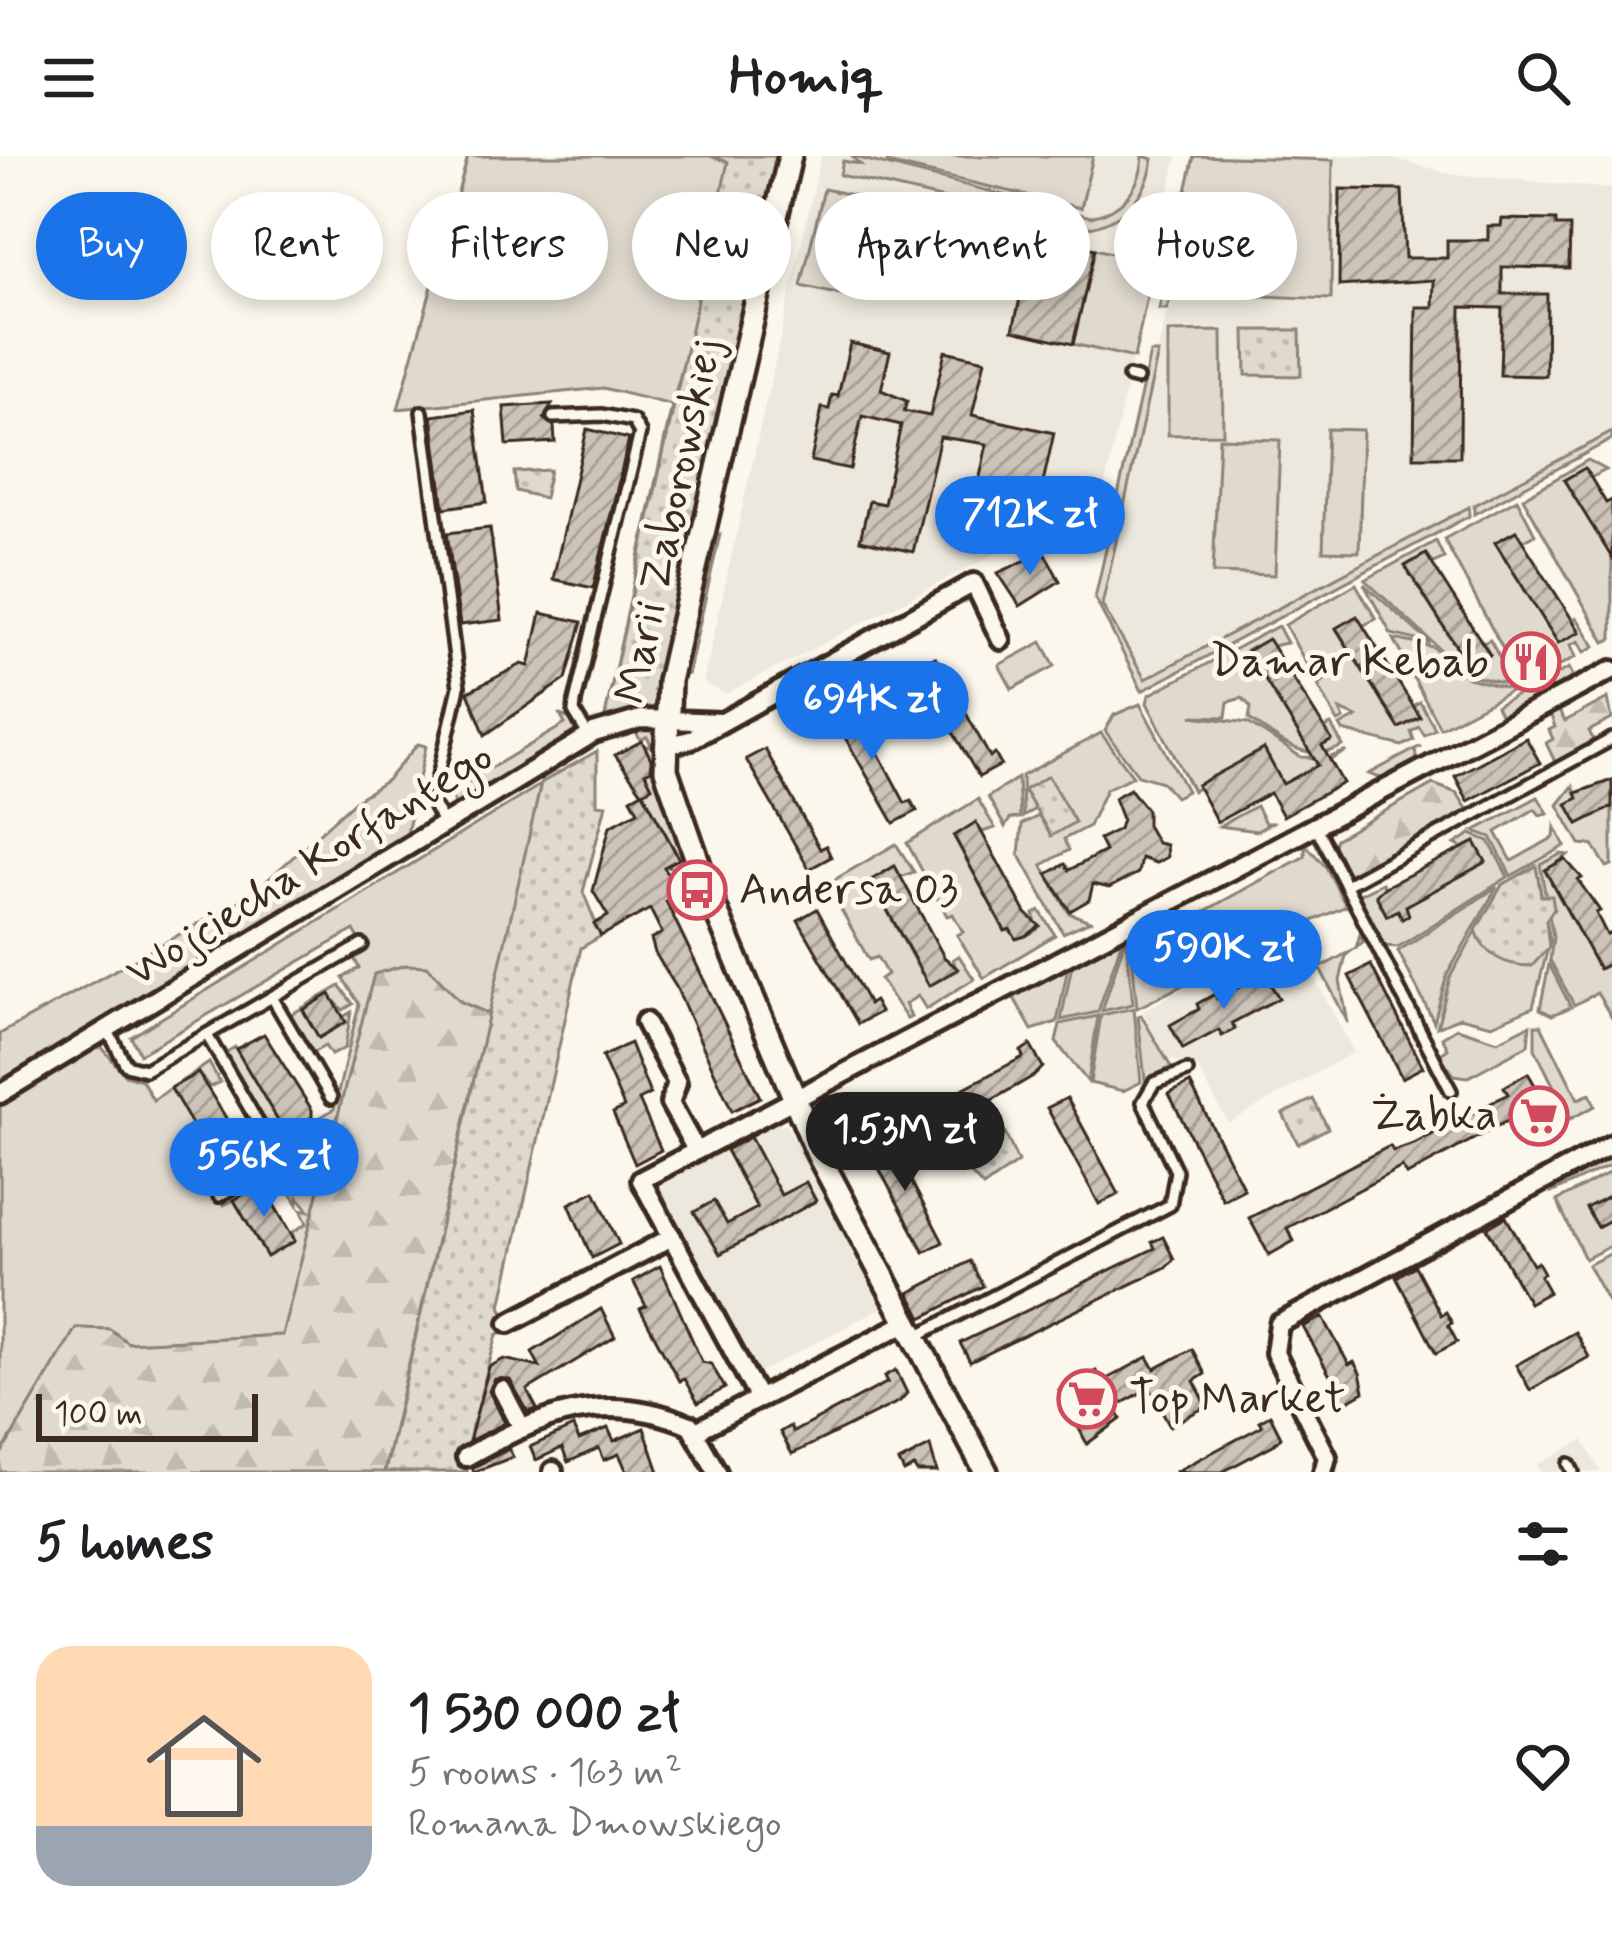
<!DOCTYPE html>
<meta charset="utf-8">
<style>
:root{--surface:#fff;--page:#f2f2f2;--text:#202124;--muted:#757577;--line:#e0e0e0;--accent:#1a73e8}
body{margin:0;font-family:Mynerve,sans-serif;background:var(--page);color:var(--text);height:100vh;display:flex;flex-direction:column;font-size:45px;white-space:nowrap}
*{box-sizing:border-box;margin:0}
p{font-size:39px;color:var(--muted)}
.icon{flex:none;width:66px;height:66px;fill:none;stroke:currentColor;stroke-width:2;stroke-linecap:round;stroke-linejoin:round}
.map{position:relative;height:1316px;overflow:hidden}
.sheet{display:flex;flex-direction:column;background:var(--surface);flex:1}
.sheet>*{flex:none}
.top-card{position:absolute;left:36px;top:36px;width:1542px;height:108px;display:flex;gap:24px}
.scale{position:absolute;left:36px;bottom:30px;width:222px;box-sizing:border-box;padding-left:12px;border:6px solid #3b2a1e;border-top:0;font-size:33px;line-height:42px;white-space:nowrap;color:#3b2a1e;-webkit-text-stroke:9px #fbf7ec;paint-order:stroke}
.price{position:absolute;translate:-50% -102px;padding:0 27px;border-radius:42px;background:var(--accent);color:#fff;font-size:39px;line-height:78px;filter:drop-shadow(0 3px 6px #0008)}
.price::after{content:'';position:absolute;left:50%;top:72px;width:36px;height:27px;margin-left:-18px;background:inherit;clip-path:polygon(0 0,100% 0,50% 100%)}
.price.on{background:#222;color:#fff}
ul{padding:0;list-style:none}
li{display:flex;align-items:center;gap:36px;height:300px;padding:0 36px}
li+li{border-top:3px solid var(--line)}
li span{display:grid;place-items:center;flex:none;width:336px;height:240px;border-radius:36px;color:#555}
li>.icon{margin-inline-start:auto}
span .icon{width:144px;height:144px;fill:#fffc;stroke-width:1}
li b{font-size:51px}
h2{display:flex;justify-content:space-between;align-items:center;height:144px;padding:0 36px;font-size:51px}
.tag{padding:0 42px;border-radius:54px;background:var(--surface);box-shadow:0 6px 18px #0003;font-size:42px;line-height:108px}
.tag.on{background:var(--accent);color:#fff}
header{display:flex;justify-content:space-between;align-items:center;height:156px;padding:0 36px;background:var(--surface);font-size:54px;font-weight:700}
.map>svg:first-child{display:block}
</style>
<header><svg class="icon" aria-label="menu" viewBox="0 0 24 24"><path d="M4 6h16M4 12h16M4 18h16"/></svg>Homiq<svg class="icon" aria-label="search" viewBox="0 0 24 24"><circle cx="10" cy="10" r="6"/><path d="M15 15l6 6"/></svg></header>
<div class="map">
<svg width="1612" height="1316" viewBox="0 0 1612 1316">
<defs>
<pattern id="forest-firs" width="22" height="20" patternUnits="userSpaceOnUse" patternTransform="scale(3)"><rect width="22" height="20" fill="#dfd9ce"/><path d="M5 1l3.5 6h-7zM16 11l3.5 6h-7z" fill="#c0bab0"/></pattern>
<pattern id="park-dots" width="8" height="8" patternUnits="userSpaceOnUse" patternTransform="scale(3)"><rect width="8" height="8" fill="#dfd9ce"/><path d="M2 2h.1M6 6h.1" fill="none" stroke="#c0bab0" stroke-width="1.8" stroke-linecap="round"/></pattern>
<pattern id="building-hatch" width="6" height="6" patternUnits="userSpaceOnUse" patternTransform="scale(3)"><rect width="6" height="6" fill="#ccc4b9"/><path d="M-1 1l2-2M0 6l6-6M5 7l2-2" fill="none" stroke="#a79f96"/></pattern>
</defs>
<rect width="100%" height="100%" fill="#fbf7ec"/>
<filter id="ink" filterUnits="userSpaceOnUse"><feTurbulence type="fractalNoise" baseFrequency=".00833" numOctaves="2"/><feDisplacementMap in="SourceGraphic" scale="24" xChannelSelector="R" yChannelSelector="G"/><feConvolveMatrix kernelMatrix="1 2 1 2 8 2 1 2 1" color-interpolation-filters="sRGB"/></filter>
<g filter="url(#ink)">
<g fill="#ede8dd">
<polygon points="821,0 1177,0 1102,342 726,538 703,527"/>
<polygon points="1333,0 1382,0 1454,18 1612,33 1612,276 1145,524 1102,449 1171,136 1331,143"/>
<polygon points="1290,776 1354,896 1228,967 1198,912 1168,903 1142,855"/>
<polygon points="761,966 786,969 883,1151 755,1219 661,1035 664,1019"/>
<polygon points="1583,1284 1601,1316 1541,1316 1537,1309"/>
</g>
<g fill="#dfd9ce" stroke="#8d8276" stroke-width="3">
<polygon points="468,0 740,0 675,238 604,565 672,249 603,232 398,253"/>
<path d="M851 0 1091 61C1122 54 1141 32 1143 0L1153 3C1147 44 1117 70 1076 73L840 19 843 5 860 8Z"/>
<polygon points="889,0 1093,0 1081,52 887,7"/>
<polygon points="1194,0 1333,4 1331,143 1172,136 1167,153 1159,153"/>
<polygon points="824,33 885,46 863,144 801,130"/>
<polygon points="1095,93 1154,107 1134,202 1073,188"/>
<polygon points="1222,175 1223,278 1168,279 1168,176"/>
<polygon points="1150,197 1158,197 1102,449 1145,523 1469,351 1469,360 1142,535 1095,442"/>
<polygon points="1327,273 1363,274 1359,396 1323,395"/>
<polygon points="1612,276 1612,283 1474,358 1474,349"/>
<polygon points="1219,282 1280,284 1275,419 1213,417"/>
<polygon points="1588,304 1606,314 1590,322 1584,313 1564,324 1612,399 1612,483 1605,486 1523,342"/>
<polygon points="1517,343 1535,378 1521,385 1515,375 1495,387 1558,486 1579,476 1573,463 1577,462 1595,490 1585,496 1579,485 1571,489 1576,501 1552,513 1539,489 1511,508 1444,383"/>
<polygon points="710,377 720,378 688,518 677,521"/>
<polygon points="1436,385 1444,402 1431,408 1425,398 1405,410 1468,510 1489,499 1483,487 1490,484 1515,530 1468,519 1365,424"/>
<polygon points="1356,428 1376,463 1362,470 1356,461 1336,473 1399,572 1420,562 1414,549 1420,546 1435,573 1424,579 1419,571 1411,576 1414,584 1402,590 1343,575 1340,570 1357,561 1340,554 1344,563 1338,566 1318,529 1326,523 1316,505 1307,509 1285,469"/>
<polygon points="1364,428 1430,487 1391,478"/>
<path d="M1278 470 1287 487 1247 495 1310 595 1331 585 1325 572 1331 569 1343 590C1306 609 1280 584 1249 563L1251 551 1242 542 1228 546 1226 561 1192 560 1248 567 1301 601 1328 602 1347 595 1283 629 1264 593 1193 635 1147 547 1149 539Z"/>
<polygon points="1394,483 1433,491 1468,522 1513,534 1440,572 1413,521 1430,512 1415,506 1418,513 1412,517"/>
<polygon points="1042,486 1055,510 1012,533 999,509"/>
<polygon points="1569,512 1576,525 1503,564 1496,550"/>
<polygon points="1140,548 1187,635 1175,641 1162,626 1138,619 1105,575 1114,559"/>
<polygon points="560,559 571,563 576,580 457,651 449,637 565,568"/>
<polygon points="647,570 654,576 661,633 687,702 673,712 665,710 679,702 643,636 645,617 651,614 645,592 651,588 647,581 640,584 634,572"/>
<polygon points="1101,577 1133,620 1106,633 1089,670 1064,683 1069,694 1042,709 1069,757 1090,765 1063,777 1019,698 1022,668 1039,660 1051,680 1024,634 1035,653 1023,661 1022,620"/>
<polygon points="418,588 426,590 406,682 0,932 0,878 252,738 355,645 387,624"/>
<polygon points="1421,590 1415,593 1417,606 1383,623 1369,618"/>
<polygon points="566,613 408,1213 489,858 461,846 427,810 374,819 282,1179 128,1187 109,1173 76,1172 0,1300 0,944 99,888 125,919 142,924 153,944 209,907 220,926 210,931 198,917 171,933 216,1005 224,1030 216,1035 224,1049 234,1044 267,1100 294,1086 293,1076 307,1067 301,1053 310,1055 298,1041 298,1049 283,1023 314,1003 310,995 326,985 314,965 334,953 359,848 343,822 359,812 354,802 366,795 354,774 140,898 131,881"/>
<polygon points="1018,622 1020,662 1010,663 1005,671 988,641"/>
<polygon points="1573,630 1578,642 1568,648 1578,668 1612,651 1612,709 1607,711 1593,689 1580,688 1558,649"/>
<polygon points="1538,641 1548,657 1540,659 1535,653 1496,676 1512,705 1554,681 1555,670 1565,690 1511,720 1491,681 1474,675"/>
<polygon points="978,643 995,672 982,676 976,667 954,681 1005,774 1027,779 1037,774 1034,758 1040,755 1055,779 984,822 957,779 963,776 953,758 947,760 907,687"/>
<polygon points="1256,650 1265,667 1271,667 1257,675 1219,670"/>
<polygon points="1471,678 1489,685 1508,721 1398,791 1384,790 1358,739 1382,727 1386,734 1376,740 1387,760 1485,707 1475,686 1463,692 1455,688"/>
<polygon points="896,688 914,716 900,721 894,710 871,725 921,817 934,827 957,815 953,803 959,800 974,823 926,853 918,840 905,848 911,861 907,863 880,823 887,818 877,801 869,804 827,728"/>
<polygon points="1305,688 1326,711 1346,750 1198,816 1172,773 1305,700"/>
<polygon points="1561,698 1568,699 1545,715 1599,812 1609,808 1612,814 1612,862 1597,837 1574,849 1550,804 1553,781 1540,709"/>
<polygon points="1536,710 1550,784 1533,851 1492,869 1460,861 1437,871 1450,821 1502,729"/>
<polygon points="1497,731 1447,819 1434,866 1398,795"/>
<polygon points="1136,775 1144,788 1164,777 1191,825 1137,852 1130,778"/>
<polygon points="1360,778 1363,786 1346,799 1340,825 1348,867 1320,812 1356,792"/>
<polygon points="1126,780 1133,848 1102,855"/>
<polygon points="1123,781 1098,856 1061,864 1072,809"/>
<polygon points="1549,808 1571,851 1552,859 1540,853"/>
<polygon points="1068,811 1057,866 1032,874 1013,840"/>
<polygon points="340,830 353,848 343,854 329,839 303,854 319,882 345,867 343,861 351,856 345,892 331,899 325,890 312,897 290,859"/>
<polygon points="1134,852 1141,926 1123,935 1090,927 1101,859"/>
<polygon points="1141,859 1171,911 1145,924 1138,860"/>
<polygon points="1098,860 1088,926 1056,886 1060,868"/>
<polygon points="1530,869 1528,889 1468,921 1454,919 1439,899 1448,893 1442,881 1457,872 1498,885"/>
<polygon points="1535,869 1541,869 1578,943 1590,938 1595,950 1570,963 1535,893"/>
<polygon points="235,891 285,977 274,983 225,897"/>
<polygon points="1612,996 1612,1008 1551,1037 1547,1029"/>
<polygon points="1612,1015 1612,1038 1587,1052 1597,1071 1612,1063 1612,1089 1585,1103 1557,1045"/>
<polygon points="1612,1097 1612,1144 1609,1148 1588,1109"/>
</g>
<g fill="url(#forest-firs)" stroke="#8d8276" stroke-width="3">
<polygon points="1608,542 1612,563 1589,575 1595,587 1556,608 1546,587 1553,583 1549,574 1555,571 1550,557 1559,555 1565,565"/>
<polygon points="1433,628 1457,637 1469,656 1358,719 1345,718 1332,694 1336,683"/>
<polygon points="406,809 427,810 461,846 489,858 384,1316 0,1316 0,1300 76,1172 110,1173 128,1187 282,1179 374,818"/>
</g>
<g fill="url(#park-dots)" stroke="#8d8276" stroke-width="3">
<polygon points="710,0 783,0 657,549 648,556 604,565 728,6"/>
<polygon points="1245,174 1300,174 1301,220 1246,219"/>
<polygon points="550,314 544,342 516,335 514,316"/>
<polygon points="597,595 597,648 606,649 583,736 601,780 581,792 501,1150 511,1171 497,1179 480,1240 490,1259 472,1269 467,1316 385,1316 541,627"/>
<polygon points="1048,620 1075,666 1051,680 1024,634"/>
<path d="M1536 710 1541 740H1552L1554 753 1546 764 1549 791 1532 810C1506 810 1484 800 1476 774L1502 729Z"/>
<polygon points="1313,943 1328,972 1298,988 1283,958"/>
<polygon points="1002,970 1018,1006 983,1031 953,998"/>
</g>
<g fill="url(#building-hatch)" stroke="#3b2a1e" stroke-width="3">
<polygon points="1340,33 1402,34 1405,102 1447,102 1447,84 1488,84 1488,70 1501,70 1502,63 1556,64 1556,70 1570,70 1569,112 1502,111 1502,138 1547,138 1546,220 1500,219 1502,152 1461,151 1460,301 1414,301 1416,151 1433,151 1434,124 1339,130"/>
<polygon points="1034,79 1095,93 1073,188 1013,174"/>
<polygon points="850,187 890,196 881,234 907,245 904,255 930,260 945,195 985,204 972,259 1054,277 1035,362 974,349 987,288 940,281 913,396 860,384 869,345 884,348 901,269 862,260 850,313 811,305 822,252 829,253 832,239 838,240"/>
<polygon points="552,248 544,263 554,270 555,286 507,289 504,251"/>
<polygon points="474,254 487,346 444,352 432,260"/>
<polygon points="587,273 629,283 593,432 553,423"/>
<polygon points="1585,312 1606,347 1612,344 1612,402 1564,324"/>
<polygon points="490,372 502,464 460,469 447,377"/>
<polygon points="1516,375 1580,476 1558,487 1495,386"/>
<polygon points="1044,396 1060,425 1020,450 998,417"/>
<polygon points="1426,398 1490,499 1469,510 1405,410"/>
<polygon points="541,457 582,466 566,523 485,579 468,536 522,508 529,510"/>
<polygon points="1357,460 1420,561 1399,572 1336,472"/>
<polygon points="1268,483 1332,584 1322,590 1343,627 1283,660 1270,637 1217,666 1197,629 1264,593 1283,628 1318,609 1247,495"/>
<polygon points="935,501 990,601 995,598 1001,609 979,621 916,512"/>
<polygon points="851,546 905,647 911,645 917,655 894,667 831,557"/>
<polygon points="1526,582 1540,607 1468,645 1455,620"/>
<polygon points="642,585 651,603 651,614 645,617 652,631 643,636 679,703 664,711 678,738 666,745 760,941 732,955 676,831 655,797 651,783 662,777 650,753 601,780 594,768 608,760 593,735 610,670 638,655 631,642 642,636 615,599"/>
<polygon points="765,593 820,693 826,690 831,701 809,713 746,603"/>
<polygon points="1612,624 1612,651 1578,668 1567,648 1578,642 1576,637"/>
<polygon points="1130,633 1147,654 1147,669 1157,687 1166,689 1167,701 1156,707 1141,702 1138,717 1109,732 1093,728 1089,744 1070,755 1047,718 1065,708 1069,714 1105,695 1099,683 1119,673 1122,663 1114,642"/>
<polygon points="976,666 1026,757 1040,770 1026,780 1016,783 1010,773 1005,775 954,680"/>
<polygon points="1475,686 1486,706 1406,750 1409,759 1402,763 1398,754 1387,760 1376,739 1385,731"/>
<polygon points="1565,703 1582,722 1578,724 1600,755 1596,757 1607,779 1612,777 1612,806 1599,813 1545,714"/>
<polygon points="895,710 944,801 958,813 929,830 871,724"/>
<polygon points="817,753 869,848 874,845 880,856 858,868 798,764"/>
<polygon points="1371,809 1423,911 1402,922 1349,820"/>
<polygon points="1264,818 1279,842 1232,867 1235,873 1222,880 1219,874 1183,893 1170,869 1199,853 1197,848 1215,838 1217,843"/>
<polygon points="330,838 346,866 319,882 303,854"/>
<polygon points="264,878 312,954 312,961 285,977 236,893"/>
<polygon points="630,887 650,938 639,944 661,994 635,1008 613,957 624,951 602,901"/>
<polygon points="1030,889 1043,911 1035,919 927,982 917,957 1023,901 1021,895"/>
<polygon points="198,917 246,994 246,1001 219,1016 171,932"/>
<polygon points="1528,917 1552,959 1528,973 1520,958 1407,1019 1402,1011 1287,1072 1294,1085 1269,1099 1249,1062 1390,990 1393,995 1414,988 1508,938 1504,931"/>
<polygon points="1190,927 1244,1033 1223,1044 1169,938"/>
<polygon points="1067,942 1119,1038 1099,1048 1047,952"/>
<polygon points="750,981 781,1039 806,1026 816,1045 720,1098 694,1056 714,1045 727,1068 757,1052 726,994"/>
<polygon points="888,981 943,1086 924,1096 868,992"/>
<polygon points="262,1028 295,1085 267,1101 234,1044"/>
<polygon points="595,1035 619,1088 592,1102 569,1048"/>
<polygon points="1612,1038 1612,1063 1597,1071 1586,1052"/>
<polygon points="1506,1061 1533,1109 1538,1106 1544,1117 1540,1120 1549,1136 1529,1147 1487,1072"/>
<polygon points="1163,1081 1174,1103 1166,1111 970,1206 960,1187 1155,1092 1152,1086"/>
<polygon points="970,1105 983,1130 922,1162 909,1137"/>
<polygon points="660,1110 702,1206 711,1208 725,1232 698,1247 684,1223 679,1225 640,1153 646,1150 633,1125"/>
<polygon points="1415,1110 1441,1159 1446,1156 1452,1167 1448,1169 1457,1186 1436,1197 1396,1121"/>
<polygon points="601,1153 615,1181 527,1234 537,1253 528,1256 510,1224 495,1223 489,1235 505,1267 469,1285 489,1211 504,1203 540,1211 532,1196"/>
<polygon points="1323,1161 1349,1209 1354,1206 1360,1217 1364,1236 1345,1247 1303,1171"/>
<polygon points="1575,1176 1589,1201 1530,1234 1516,1209"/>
<polygon points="1192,1193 1205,1218 1194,1225 1207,1250 1170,1270 1150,1232 1115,1251 1121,1263 1087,1288 1059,1234 1096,1215 1101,1226 1148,1201 1155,1213"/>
<polygon points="896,1214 907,1237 900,1245 792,1298 780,1276 790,1270 793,1276 888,1226 885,1220"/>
<polygon points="1270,1259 1281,1281 1273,1289 1222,1316 1175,1316 1262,1270 1259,1265"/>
<polygon points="573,1271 579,1284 608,1272 614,1285 644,1272 659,1316 627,1316 619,1298 604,1304 599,1292 568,1306 562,1292 536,1304 530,1291"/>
<polygon points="930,1290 937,1316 917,1316 914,1311 904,1316 899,1306"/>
<polygon points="509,1293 513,1301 474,1316 472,1312"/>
</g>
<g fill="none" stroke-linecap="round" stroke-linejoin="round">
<defs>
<g id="service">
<polyline points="1129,221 1137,223"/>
<polyline points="422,256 459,531 432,646 443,667"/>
<polyline points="553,261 602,259 633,265 640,277 575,546 574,556 588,579"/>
<polyline points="1315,669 1451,935"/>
<polyline points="1346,729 1612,583"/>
<polyline points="272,841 331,942"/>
<polyline points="108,875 126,909 145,914 362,789"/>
<polyline points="207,879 280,1005"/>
<polyline points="219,1040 320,981"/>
<polyline points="913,1182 1170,1049 1176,1015 1143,946 1154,927 1187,915"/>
<polyline points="1569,1308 1573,1316"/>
</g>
<g id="minor">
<polyline points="664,590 690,584 974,427 1001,484"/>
<polyline points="645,866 677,927 670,947 696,994"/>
<polyline points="0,938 594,577 641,563 722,566"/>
<polyline points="509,1167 672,1081"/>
<polyline points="502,1234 521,1270"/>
<polyline points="759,1243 641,1024 1612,514"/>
<polyline points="696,1275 906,1167"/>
<path d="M466 1301C543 1258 604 1233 690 1269L717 1316"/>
<polyline points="553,1315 553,1316"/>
<polyline points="1323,1316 1327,1301 1275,1197 1279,1168 1612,988"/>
</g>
<polyline id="tertiary" points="790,0 669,525 666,614 709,738 817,996 986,1316"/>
</defs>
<use href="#service" stroke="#3b2a1e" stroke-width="18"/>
<use href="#minor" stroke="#3b2a1e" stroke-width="26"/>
<use href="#tertiary" stroke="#3b2a1e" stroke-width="30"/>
<use href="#service" stroke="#fbf7ec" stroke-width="9"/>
<use href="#minor" stroke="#fbf7ec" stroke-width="16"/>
<use href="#tertiary" stroke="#fbf7ec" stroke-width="21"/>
</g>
</g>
<defs>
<symbol id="restaurant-ring" viewBox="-11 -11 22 22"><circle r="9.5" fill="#fbf7ec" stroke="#d1495b" stroke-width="1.5"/><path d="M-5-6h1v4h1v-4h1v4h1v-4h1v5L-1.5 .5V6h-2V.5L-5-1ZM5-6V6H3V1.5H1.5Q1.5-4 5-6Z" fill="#d1495b"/></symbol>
<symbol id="bus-ring" viewBox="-11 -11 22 22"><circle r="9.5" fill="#fbf7ec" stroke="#d1495b" stroke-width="1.5"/><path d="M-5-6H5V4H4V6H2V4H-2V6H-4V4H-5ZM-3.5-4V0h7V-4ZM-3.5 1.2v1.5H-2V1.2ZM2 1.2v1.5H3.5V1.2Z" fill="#d1495b"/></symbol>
<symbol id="supermarket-ring" viewBox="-11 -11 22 22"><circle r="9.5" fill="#fbf7ec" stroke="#d1495b" stroke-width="1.5"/><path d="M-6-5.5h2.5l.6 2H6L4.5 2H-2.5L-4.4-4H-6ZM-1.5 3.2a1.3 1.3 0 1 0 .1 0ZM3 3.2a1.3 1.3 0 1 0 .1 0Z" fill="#d1495b"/></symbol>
</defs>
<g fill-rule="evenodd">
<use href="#restaurant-ring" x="1498" y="473" width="66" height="66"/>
<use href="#bus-ring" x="664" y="701" width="66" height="66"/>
<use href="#supermarket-ring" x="1506" y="927" width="66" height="66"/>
<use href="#supermarket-ring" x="1054" y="1210" width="66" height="66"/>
</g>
<g text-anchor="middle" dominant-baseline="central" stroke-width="10" stroke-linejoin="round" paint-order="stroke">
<g font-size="45" fill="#3b2a1e" stroke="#fbf7ec">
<text transform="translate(670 365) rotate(-78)">Marii Zaborowskiej</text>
<text transform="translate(310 709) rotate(-32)">Wojciecha Korfantego</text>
</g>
<g font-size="45" fill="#3b2a1e" stroke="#fbf7ec" text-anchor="end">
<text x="1489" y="506">Damar Kebab</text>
<text x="739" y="734" text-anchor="start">Andersa 03</text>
<text x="1497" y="960">Żabka</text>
<text x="1129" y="1243" text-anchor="start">Top Market</text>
</g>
</g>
</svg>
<div class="scale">100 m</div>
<b class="price" style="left:1030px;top:422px">712K zł</b>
<b class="price" style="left:872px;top:607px">694K zł</b>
<b class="price" style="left:1224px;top:856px">590K zł</b>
<b class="price on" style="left:905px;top:1038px">1.53M zł</b>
<b class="price" style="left:264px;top:1064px">556K zł</b>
<div class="top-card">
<a class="tag on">Buy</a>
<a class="tag">Rent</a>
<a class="tag">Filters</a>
<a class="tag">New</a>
<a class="tag">Apartment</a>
<a class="tag">House</a>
</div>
</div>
<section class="sheet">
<h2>5 homes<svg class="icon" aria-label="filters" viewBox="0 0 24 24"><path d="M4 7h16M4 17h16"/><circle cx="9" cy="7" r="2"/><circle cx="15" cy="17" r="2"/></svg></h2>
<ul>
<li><span style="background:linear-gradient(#ffd9b3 75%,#9aa5b1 0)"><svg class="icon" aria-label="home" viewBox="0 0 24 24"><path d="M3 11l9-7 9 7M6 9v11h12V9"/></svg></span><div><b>1 530 000 zł</b><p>5 rooms · 163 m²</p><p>Romana Dmowskiego</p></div><svg class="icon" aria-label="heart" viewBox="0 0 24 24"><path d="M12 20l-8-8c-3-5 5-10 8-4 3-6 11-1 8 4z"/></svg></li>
</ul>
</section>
